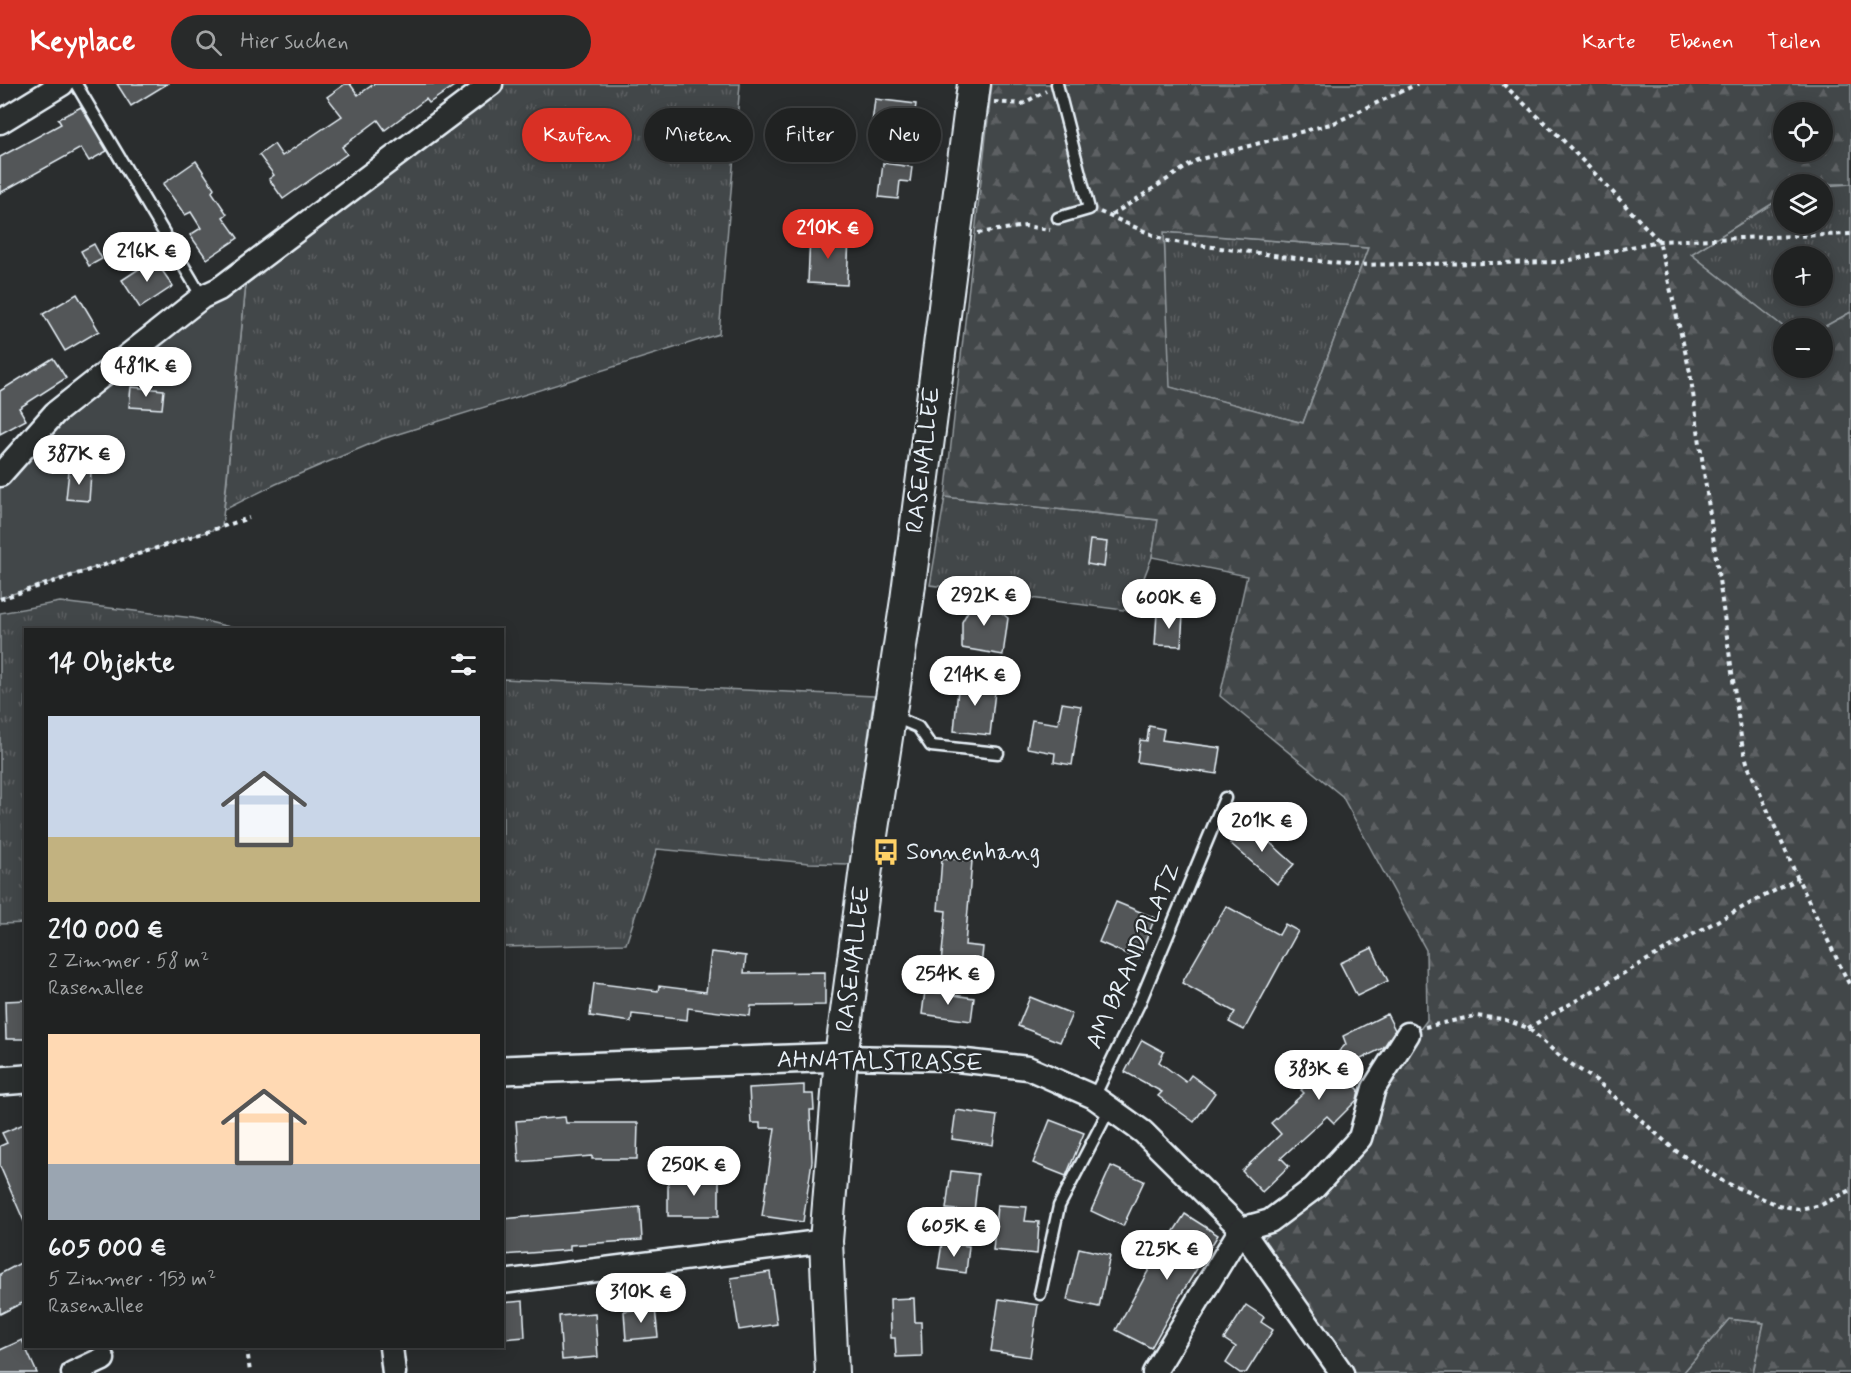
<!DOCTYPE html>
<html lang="de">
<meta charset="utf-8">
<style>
:root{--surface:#202222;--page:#282a2a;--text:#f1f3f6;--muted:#a2a4a5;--line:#3d3f40;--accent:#d93025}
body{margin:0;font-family:Mynerve,sans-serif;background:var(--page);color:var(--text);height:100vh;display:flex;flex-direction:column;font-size:22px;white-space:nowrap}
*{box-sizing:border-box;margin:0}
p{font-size:20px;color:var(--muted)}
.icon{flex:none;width:33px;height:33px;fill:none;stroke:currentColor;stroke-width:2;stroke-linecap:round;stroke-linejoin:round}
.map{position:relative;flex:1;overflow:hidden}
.details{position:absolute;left:24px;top:544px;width:480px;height:720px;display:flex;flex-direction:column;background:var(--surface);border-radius:0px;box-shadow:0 3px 15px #0003,0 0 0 2px var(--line)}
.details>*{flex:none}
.banner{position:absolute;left:522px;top:24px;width:570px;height:54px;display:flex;gap:12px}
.controls{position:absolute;left:1773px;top:18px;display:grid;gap:12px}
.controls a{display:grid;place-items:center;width:60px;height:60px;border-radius:50%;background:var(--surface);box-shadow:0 3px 15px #0003,0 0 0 2px var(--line);font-size:30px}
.price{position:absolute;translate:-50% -51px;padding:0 14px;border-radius:21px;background:#fff;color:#222;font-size:20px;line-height:39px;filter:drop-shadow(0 2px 3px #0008)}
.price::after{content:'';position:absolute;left:50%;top:36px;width:18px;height:14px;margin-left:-9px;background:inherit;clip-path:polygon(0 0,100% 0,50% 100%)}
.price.selected{background:var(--accent);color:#fff}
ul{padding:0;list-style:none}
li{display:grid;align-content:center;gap:12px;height:318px;padding:0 24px}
li span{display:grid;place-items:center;height:186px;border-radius:0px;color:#555}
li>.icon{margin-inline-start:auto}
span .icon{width:108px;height:108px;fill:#fffc;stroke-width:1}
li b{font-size:26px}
h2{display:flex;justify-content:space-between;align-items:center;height:72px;padding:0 24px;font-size:26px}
.pill{padding:0 21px;border-radius:27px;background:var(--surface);box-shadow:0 3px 15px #0003,0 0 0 2px var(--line);font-size:21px;line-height:54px}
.pill.selected{background:var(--accent);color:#fff}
header{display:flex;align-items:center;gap:36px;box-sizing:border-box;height:84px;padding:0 30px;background:var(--accent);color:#fff}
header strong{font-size:28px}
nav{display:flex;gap:33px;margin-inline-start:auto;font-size:21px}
.search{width:420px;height:54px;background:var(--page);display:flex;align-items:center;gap:15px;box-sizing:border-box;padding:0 21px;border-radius:33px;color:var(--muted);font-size:22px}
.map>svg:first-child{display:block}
</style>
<header>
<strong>Keyplace</strong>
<div class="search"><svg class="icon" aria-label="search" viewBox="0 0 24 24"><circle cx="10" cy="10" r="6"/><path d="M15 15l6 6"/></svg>Hier suchen</div>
<nav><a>Karte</a><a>Ebenen</a><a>Teilen</a></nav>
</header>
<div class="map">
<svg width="1851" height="1289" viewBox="0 0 1851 1289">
<defs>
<pattern id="grass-tufts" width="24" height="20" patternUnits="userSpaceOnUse" patternTransform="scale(1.5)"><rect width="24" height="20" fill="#424648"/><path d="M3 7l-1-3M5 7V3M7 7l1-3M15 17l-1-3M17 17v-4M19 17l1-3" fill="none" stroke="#5d6163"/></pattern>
<pattern id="forest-firs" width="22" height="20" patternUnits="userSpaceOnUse" patternTransform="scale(1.5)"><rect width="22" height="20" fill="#424648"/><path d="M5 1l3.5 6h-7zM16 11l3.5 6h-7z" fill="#5d6163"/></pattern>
</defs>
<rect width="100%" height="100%" fill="#2a2d2e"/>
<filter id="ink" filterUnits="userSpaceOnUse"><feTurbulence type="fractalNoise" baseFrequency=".0167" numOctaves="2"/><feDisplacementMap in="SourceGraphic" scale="12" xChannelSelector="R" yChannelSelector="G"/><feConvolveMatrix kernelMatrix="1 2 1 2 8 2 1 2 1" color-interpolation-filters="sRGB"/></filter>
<g filter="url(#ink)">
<g fill="url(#grass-tufts)" stroke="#959ca0" stroke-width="1.5" fill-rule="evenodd">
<polygon points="501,0 740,0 719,250 382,355 276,400 224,426 246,200"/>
<path d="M1851 100V228L1822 244H1785L1691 170 1783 113 1784 140H1822L1823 102ZM1784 172H1822V212H1784Z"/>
<polygon points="1164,148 1368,164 1303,339 1169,303"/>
<polygon points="945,413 1158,436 1152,473 1131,527 930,501"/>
<polygon points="60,518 193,534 242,546 26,546 25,839 0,840 0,529"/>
<polygon points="503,595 874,612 850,780 809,779 657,765 626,860 503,863"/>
<polygon points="1729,1235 1764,1239 1753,1289 1683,1289"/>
</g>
<path fill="url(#forest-firs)" stroke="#959ca0" stroke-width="1.5" fill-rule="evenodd" d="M992 0H1851V100H1784L1783 113 1691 170 1785 244 1784 284H1822V244L1851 228V1289H1753L1764 1239 1729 1235 1683 1289H1352L1264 1155 1299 1126 1381 1012 1400 972 1427 936 1426 866 1342 712 1220 612 1247 492 1152 473 1158 436 945 413ZM1784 28H1822V68H1784ZM1164 148 1368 164 1303 339 1170 303Z"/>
<polygon fill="#424648" stroke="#959ca0" stroke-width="1.5" points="246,200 222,443 0,514 0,400 67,323 205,218"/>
<g fill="#535759" stroke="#e8f1f8" stroke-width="1.5">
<polygon points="117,0 167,0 131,22"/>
<polygon points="345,0 350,0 358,11 374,0 457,0 429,19 426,15 385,46 378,36 342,63 347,70 283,115 269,95 274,91 259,71 274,60 282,72 342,32 327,13"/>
<polygon points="875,15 916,20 914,35 904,34 902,51 886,49 885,57 870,55"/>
<polygon points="81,23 107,67 89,77 81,64 0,109 0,73 61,40 58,35"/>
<polygon points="196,77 214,104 212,108 227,130 223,133 238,154 207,175 190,151 201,144 191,128 185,131 163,100"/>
<polygon points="883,79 912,83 910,98 900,97 898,115 879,113"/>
<polygon points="810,150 849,152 847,201 808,199"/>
<polygon points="94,160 102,175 89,182 81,167"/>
<polygon points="154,175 173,202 140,224 122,196"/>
<polygon points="77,210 99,247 65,267 43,230"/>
<polygon points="53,274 66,294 19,324 26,336 0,350 0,307"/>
<polygon points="131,303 164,306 162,325 129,323"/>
<polygon points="69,387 91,389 89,417 66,415"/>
<polygon points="1090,456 1107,458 1104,483 1087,480"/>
<polygon points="969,514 998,514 998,526 1008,534 1003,571 962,564 962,538 968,527"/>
<polygon points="1157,529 1183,531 1181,562 1155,561"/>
<polygon points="959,595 996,599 990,651 954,647"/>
<polygon points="1062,619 1081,622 1072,681 1054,678 1055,669 1027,664 1032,636 1058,640"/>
<polygon points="1149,642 1164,645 1162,656 1221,664 1217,690 1137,678 1140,656 1147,657"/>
<polygon points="1248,739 1294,780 1277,800 1230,759"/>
<polygon points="942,774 972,777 965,861 983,863 981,883 941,880 946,827 938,826"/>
<polygon points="1116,818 1155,834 1138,875 1099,858"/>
<polygon points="1226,822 1279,851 1285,840 1298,847 1244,946 1229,938 1235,928 1182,899"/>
<polygon points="1372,864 1388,897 1357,912 1340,879"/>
<polygon points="711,868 746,872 744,889 825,888 825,921 751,922 750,932 688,924 687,936 632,930 631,938 590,932 594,899 658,907 659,902 706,908"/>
<polygon points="925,907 974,914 971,937 922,930"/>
<polygon points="1030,913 1072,930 1060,958 1018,942"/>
<polygon points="26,916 26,955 6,955 5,917"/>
<polygon points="1387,930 1395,946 1383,964 1339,986 1359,1006 1357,1016 1334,1039 1327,1032 1281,1074 1289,1082 1262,1108 1242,1087 1281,1050 1271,1039 1304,1009 1301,1006 1346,960 1343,952"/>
<polygon points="1142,956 1164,968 1159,978 1186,998 1191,991 1215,1009 1194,1038 1158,1012 1162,1008 1125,988"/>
<polygon points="804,1001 804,1010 813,1010 814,1026 810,1026 812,1077 803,1138 762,1132 775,1044 760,1044 760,1039 751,1039 749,1004"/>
<polygon points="956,1026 997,1032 993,1061 952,1055"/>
<polygon points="565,1033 566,1039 638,1039 637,1075 592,1075 592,1072 519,1078 516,1037"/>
<polygon points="1050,1036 1084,1049 1066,1092 1033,1079"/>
<polygon points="26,1039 26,1142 0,1082 0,1062 7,1059 2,1049"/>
<polygon points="1111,1082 1144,1097 1123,1142 1091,1127"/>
<polygon points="951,1087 978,1090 974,1128 946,1125"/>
<rect x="668" y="1094" width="51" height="38"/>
<polygon points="997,1121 1027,1123 1025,1137 1039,1138 1037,1170 993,1166"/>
<polygon points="640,1123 642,1156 570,1161 570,1166 502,1171 502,1135"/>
<polygon points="1185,1130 1218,1151 1180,1212 1151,1264 1116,1246 1147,1189"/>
<polygon points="942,1159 969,1162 966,1189 938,1185"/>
<polygon points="1079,1164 1110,1171 1099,1223 1067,1216"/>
<polygon points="26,1176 26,1217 0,1230 0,1190"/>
<polygon points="770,1188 777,1240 739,1246 731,1194"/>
<polygon points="914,1214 915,1238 921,1238 922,1272 896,1273 895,1254 891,1254 890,1215"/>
<polygon points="999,1215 1038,1221 1030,1273 991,1267"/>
<polygon points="523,1217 525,1253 502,1255 502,1219"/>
<polygon points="1246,1221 1264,1233 1261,1238 1273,1246 1246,1289 1240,1289 1226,1279 1236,1263 1224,1255"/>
<polygon points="655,1224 658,1253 626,1256 624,1227"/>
<polygon points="595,1229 598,1273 562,1276 559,1232"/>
<polygon points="22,1256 37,1289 0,1289 0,1266"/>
</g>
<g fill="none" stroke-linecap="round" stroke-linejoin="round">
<defs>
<g id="service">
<polyline points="76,0 202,213"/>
<polyline points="1057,0 1089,125 1058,134"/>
<polyline points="892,632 918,643 931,662 998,669"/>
<polyline points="1094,1013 1140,918 1225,714"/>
<polyline points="1040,1210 1059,1122 1110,1024"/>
</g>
<g id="minor">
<polyline points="0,38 62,0"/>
<polyline points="0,391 55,329 202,213 219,205 491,0"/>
<polyline points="841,973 948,975 1028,984 1094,1013 1143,1048 1241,1145 1342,1289"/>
<polyline points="502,1198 826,1157"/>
<polyline points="391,1263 394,1289"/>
<polyline points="73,1289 103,1275"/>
<polyline points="1154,1289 1241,1145 1270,1137 1314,1104 1360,1054 1374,1004 1408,950"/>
</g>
<g id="tertiary">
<polyline points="502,986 841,973"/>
<polyline points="0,997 26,995"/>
</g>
<polyline id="secondary" points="832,1289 826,1157 841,973 866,784 907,516 974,0"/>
</defs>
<use href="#service" stroke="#e8f1f8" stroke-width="15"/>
<use href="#minor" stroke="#e8f1f8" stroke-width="27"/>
<use href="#tertiary" stroke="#e8f1f8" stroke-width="32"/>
<use href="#secondary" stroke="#e8f1f8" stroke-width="36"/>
<g stroke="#e8f1f8" stroke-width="4" stroke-dasharray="4.5 4.5" stroke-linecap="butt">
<polyline points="1503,0 1561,54 1659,157 1690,288 1742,660 1748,682 1798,795 1851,904"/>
<polyline points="994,18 1022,20 1046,7"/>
<polyline points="1100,128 1167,157 1349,181 1561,178 1659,157 1851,150"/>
<polyline points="1112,131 1197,76 1334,39 1417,0"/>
<polyline points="978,149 1025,142 1050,146"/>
<polyline points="0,515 249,434"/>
<polyline points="1425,943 1475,932 1503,935 1528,944 1562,974 1597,997 1676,1067 1724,1098 1778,1121 1799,1125 1821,1121 1851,1106"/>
<path d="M1528 944C1618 893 1705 841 1798 795"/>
<polyline points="247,1263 250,1289"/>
</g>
<use href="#service" stroke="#2a2d2e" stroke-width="10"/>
<use href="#minor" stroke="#2a2d2e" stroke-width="22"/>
<use href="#tertiary" stroke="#2a2d2e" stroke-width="27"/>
<use href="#secondary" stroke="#2a2d2e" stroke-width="32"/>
</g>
</g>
<defs>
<symbol id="bus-bare" viewBox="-9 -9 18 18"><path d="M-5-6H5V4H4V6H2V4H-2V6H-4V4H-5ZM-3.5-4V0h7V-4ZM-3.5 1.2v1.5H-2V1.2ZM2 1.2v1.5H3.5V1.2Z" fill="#ffd166" stroke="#2a2d2e" stroke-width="2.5" paint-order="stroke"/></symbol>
</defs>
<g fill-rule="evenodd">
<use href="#bus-bare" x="867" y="749" width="38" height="38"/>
</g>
<g text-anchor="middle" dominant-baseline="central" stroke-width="4.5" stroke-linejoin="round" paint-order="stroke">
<g font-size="24" fill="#e8f1f8" stroke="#2a2d2e">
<text transform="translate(924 376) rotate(-83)">RASENALLEE</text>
<text transform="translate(1134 872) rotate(-66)">AM BRANDPLATZ</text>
<text transform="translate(854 875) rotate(-83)">RASENALLEE</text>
<text transform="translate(880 978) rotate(1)">AHNATALSTRASSE</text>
</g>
<g font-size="24" fill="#e8f1f8" stroke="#2a2d2e" text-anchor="start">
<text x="906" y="768">Sonnenhang</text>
</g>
</g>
</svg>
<div class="controls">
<a><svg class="icon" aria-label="locate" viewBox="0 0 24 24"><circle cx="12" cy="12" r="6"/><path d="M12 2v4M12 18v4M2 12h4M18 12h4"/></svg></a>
<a><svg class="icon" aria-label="layers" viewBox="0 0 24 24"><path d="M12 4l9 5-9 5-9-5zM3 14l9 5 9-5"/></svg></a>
<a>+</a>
<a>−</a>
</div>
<b class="price selected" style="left:828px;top:176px">210K €</b>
<b class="price" style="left:147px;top:199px">216K €</b>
<b class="price" style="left:146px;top:314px">481K €</b>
<b class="price" style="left:79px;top:402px">387K €</b>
<b class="price" style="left:984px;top:543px">292K €</b>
<b class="price" style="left:1169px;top:546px">600K €</b>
<b class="price" style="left:975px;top:623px">214K €</b>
<b class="price" style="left:1262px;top:769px">201K €</b>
<b class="price" style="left:948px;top:922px">254K €</b>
<b class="price" style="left:1319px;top:1017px">383K €</b>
<b class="price" style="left:694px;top:1113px">250K €</b>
<b class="price" style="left:954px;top:1174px">605K €</b>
<b class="price" style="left:1167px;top:1197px">225K €</b>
<b class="price" style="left:641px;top:1240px">310K €</b>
<div class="banner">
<a class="pill selected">Kaufen</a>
<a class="pill">Mieten</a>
<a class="pill">Filter</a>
<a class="pill">Neu</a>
</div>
<section class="details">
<h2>14 Objekte<svg class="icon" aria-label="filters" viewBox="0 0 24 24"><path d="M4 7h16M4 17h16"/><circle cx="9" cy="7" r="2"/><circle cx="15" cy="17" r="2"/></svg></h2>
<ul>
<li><span style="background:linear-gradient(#c9d6e8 65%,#c2b280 0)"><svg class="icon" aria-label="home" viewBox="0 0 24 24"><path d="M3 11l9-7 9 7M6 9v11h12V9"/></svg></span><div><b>210 000 €</b><p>2 Zimmer · 58 m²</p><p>Rasenallee</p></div></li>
<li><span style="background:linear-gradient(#ffd9b3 70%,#9aa5b1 0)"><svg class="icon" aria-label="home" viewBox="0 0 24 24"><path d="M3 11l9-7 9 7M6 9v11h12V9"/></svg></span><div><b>605 000 €</b><p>5 Zimmer · 153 m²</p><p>Rasenallee</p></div></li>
</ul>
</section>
</div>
